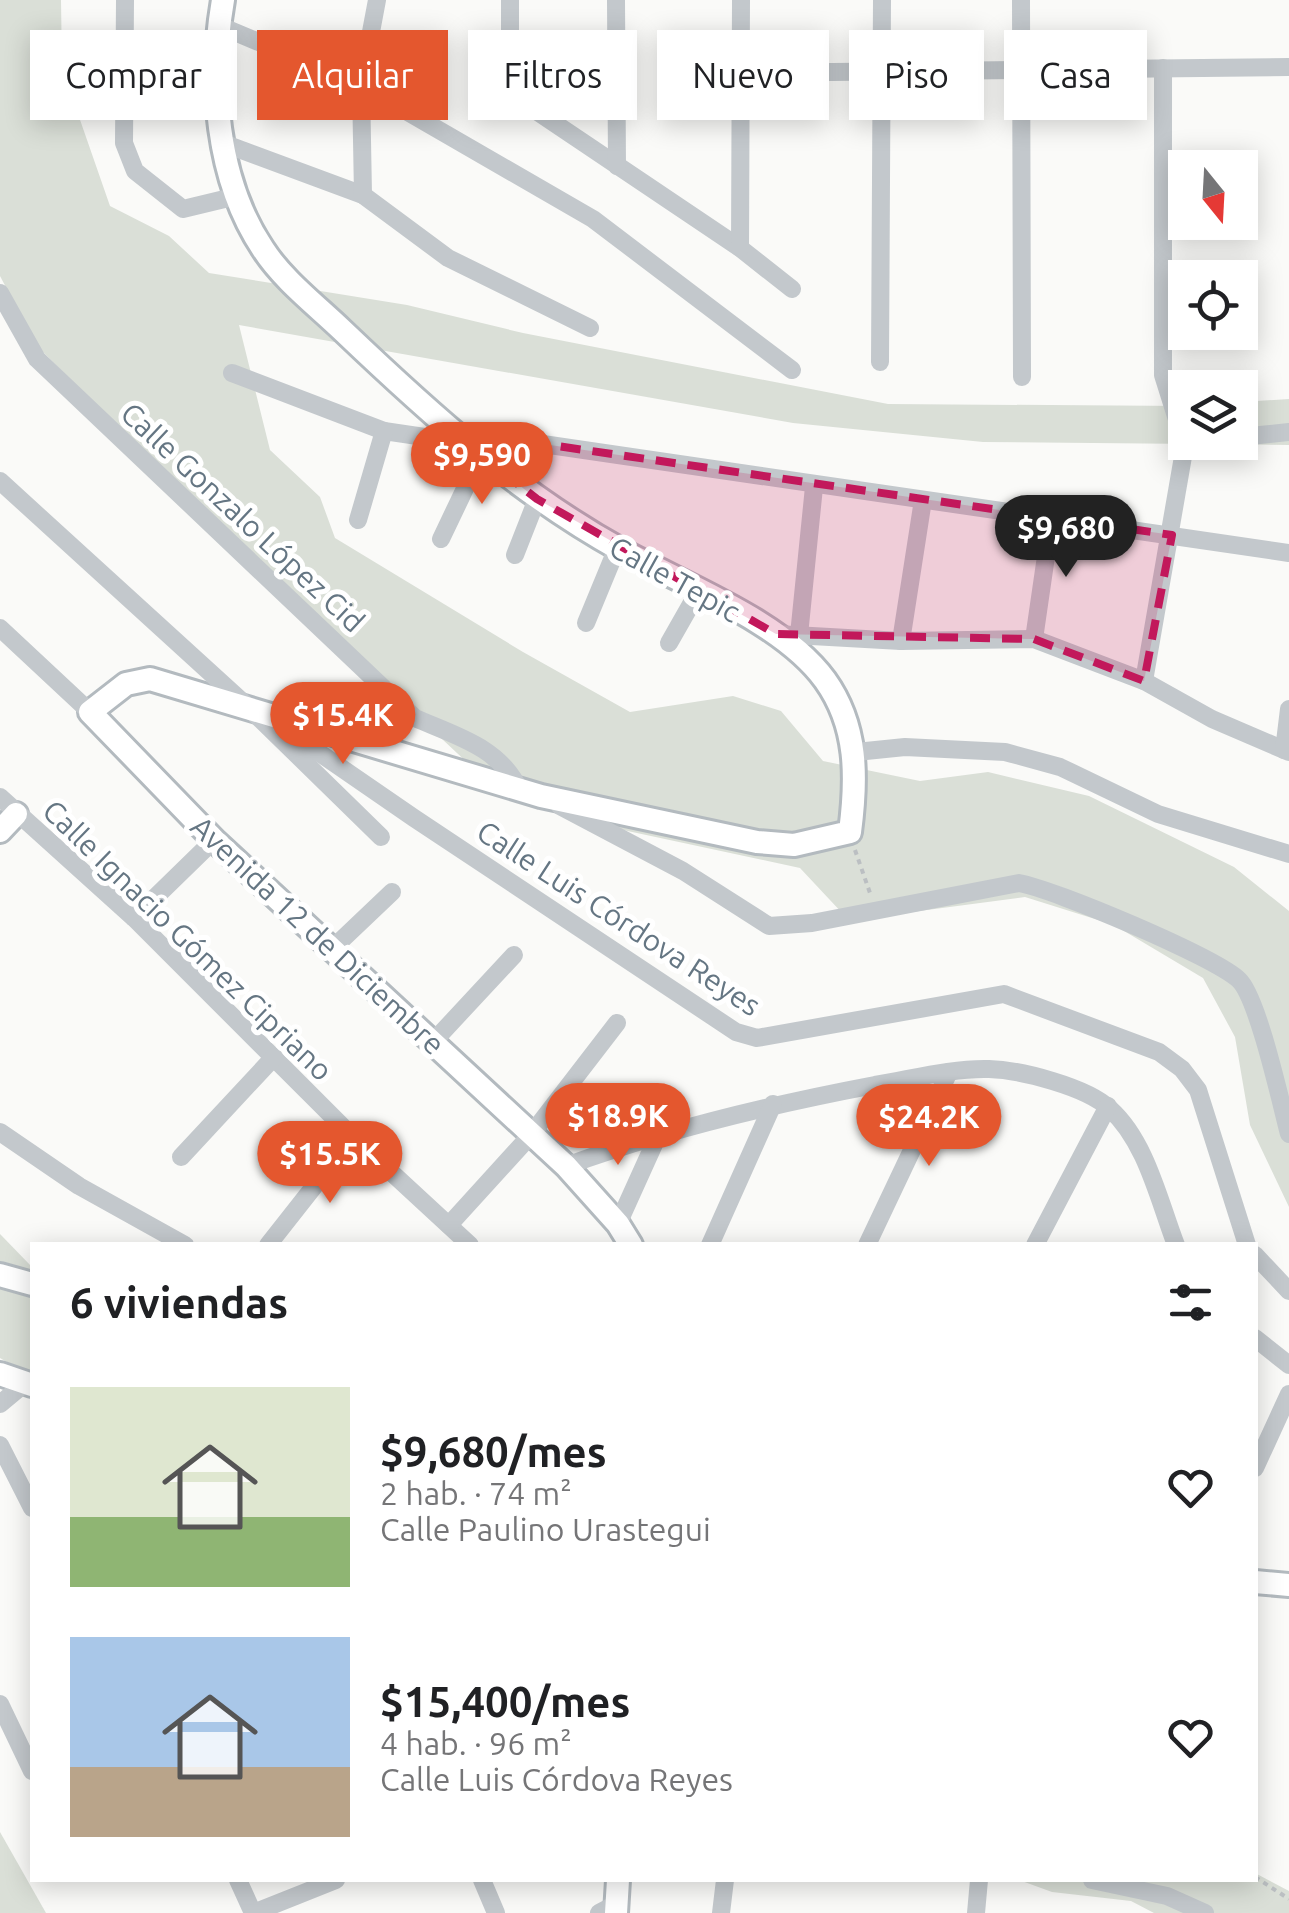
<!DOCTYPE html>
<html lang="es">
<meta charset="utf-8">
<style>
:root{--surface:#fff;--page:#f6f6f6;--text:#202124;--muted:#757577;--accent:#e4572e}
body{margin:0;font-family:Ubuntu,sans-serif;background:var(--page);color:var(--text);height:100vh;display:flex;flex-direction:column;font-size:38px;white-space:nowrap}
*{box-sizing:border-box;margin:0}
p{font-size:32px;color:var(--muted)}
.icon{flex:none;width:55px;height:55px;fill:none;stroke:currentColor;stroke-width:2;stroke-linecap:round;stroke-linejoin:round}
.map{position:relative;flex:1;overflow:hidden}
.side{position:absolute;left:30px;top:1242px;width:1228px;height:640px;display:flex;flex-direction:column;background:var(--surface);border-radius:0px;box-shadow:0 5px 25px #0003}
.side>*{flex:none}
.guide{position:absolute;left:30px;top:30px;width:1230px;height:90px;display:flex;gap:20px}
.needle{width:65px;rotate:162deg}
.fabs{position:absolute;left:1168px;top:150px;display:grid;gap:20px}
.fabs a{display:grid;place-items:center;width:90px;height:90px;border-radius:0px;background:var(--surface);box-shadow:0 5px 25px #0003;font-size:50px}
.price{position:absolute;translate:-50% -85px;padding:0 22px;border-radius:35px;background:var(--accent);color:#fff;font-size:32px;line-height:65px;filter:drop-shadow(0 2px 5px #0008)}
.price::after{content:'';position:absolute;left:50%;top:60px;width:30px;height:22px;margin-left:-15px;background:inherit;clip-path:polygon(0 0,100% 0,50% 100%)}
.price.on{background:#222;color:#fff}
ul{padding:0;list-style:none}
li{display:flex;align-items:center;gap:30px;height:250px;padding:0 40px}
li span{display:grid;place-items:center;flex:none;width:280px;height:200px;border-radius:0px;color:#555}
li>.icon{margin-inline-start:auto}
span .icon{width:120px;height:120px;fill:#fffc;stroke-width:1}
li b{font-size:42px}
h2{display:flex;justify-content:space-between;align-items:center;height:120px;padding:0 40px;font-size:42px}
.pill{padding:0 35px;border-radius:0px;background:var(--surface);box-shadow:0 5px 25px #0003;font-size:35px;line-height:90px}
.pill.on{background:var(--accent);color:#fff}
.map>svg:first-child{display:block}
</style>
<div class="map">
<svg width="1289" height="1913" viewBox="0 0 1289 1913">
<rect width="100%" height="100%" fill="#fafaf8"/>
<g fill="#dadfd7">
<polygon points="0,0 61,0 62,68 110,206 169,236 209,273 407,305 523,333 888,404 1185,406 1185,442 1240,442 1240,402 1289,399 1289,445 983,442 793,423 239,325 270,450 320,497 335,538 523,652 630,712 733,696 781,711 823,761 920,781 988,772 1089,796 1234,867 1289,911 1289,1207 1250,1125 1235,1037 1203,978 1114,925 1025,897 889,915 844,915 800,868 567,818 473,768 237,547 37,346 0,276"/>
<polygon points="0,1234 32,1267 32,1377 0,1358"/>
<polygon points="0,1832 46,1913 0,1913"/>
<polygon points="1255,1873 1289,1891 1289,1913 1154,1913 1131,1901 1052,1892 1019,1880 1255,1880"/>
</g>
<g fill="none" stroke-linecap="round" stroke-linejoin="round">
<defs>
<g id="secondary">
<path d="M223 0C209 81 216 179 263 249 282 279 317 306 342 330 429 413 516 492 621 550 684 585 782 621 825 680 858 726 857 778 850 832L794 845 757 842 541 796 150 679 126 684 90 712 214 840 566 1166 618 1224 631 1245"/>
<polyline points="0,831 16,814"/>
<polyline points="0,1275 32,1284"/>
<polyline points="0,1374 32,1385"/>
<polyline points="1255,1582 1289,1585"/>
<polyline points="616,1913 618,1880"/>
</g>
</defs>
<use href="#secondary" stroke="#b3babf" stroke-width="28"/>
<g stroke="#bbbfc2" stroke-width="4" stroke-dasharray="5 5" stroke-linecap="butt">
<polyline points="855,850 870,893"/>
<polyline points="1255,1877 1289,1899"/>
</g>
<g stroke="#c3c8cc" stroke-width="18">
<polyline points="125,0 124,143 135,171 183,209 237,196"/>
<polyline points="510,0 510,87 523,102 740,248 792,289"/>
<polyline points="616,0 617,166"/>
<polyline points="1021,0 1022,377"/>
<polyline points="218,25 361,85 593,219 792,370"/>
<polyline points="740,73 1289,67"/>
<polyline points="220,142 363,195 448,258 590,328"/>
<polyline points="363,195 361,85 377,0"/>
<polyline points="740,248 741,0"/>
<path d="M0 293 37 359 415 718C456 736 499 747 519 789"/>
<polyline points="880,362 882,0"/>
<polyline points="232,373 384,431 465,443 536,443 1289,553"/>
<polyline points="1240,437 1289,432"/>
<polyline points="0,481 248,707 381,837"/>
<polyline points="358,520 384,431"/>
<polyline points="441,539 481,455"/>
<polyline points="515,555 537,499"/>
<polyline points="586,623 617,548"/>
<polyline points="0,628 90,712"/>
<polyline points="776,634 901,641 1034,639 1144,681 1212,719 1289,752"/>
<polyline points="799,635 814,487"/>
<polyline points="1034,639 1052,515"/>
<polyline points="901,641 923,500"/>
<polyline points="669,643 698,592"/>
<polyline points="1144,681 1185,445 1163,375 1163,68"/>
<polyline points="278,719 308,745 414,818 736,1032 757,1038 1004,994 1159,1052 1182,1069 1198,1090 1247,1245"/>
<polyline points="1284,750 1289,709"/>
<polyline points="856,752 905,747 1005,752 1060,767 1158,814 1289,854"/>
<polyline points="0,797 134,918 353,1137 470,1245"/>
<path d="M560 806 683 871 769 926 812 923 1019 883C1054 889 1215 957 1239 980 1258 998 1281 1104 1289 1134"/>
<polyline points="134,918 214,840"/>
<polyline points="331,950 392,892"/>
<polyline points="433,1042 514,955"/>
<polyline points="0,1132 79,1186 185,1245"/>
<polyline points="181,1157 274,1057"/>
<path d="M566 1166C668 1129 769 1105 875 1085 912 1079 951 1068 989 1069 1021 1070 1087 1087 1110 1109 1146 1141 1159 1201 1176 1245"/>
<polyline points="618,1224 660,1131"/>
<polyline points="449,1225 530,1136 617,1023"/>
<polyline points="268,1245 353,1137"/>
<polyline points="710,1245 773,1104"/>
<polyline points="867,1245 949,1072"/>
<polyline points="1035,1245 1108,1106"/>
<polyline points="1255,1255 1289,1291"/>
<polyline points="1255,1338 1289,1365"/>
<polyline points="0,1404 24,1384"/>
<polyline points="0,1445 32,1508"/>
<polyline points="1255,1468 1289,1394"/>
<polyline points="0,1704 32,1771"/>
<polyline points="238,1880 253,1913"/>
<polyline points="482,1880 496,1913"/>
<polyline points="1092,1880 1167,1896 1205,1913"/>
<polyline points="253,1913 336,1880"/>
<polyline points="599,1913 618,1903"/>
<polyline points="721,1913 725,1880"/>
<polyline points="976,1913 979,1880"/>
</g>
<use href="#secondary" stroke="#fff" stroke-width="22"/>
</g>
<path fill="#c2185b" fill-opacity="0.2" stroke="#c2185b" stroke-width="8" stroke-dasharray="20 12" stroke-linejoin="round" d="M465 443H536L1172 535 1144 681 1034 639 776 634 537 499Z"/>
<g text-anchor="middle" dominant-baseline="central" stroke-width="10" stroke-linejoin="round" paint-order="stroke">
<g font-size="30" fill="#657683" stroke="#fff">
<text transform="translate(243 517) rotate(43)">Calle Gonzalo López Cid</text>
<text transform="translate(675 579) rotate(29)">Calle Tepic</text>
<text transform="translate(619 918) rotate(33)">Calle Luis Córdova Reyes</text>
<text transform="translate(318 935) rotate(43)">Avenida 12 de Diciembre</text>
<text transform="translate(188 940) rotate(44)">Calle Ignacio Gómez Cipriano</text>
</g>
</g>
</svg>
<div class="fabs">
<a><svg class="needle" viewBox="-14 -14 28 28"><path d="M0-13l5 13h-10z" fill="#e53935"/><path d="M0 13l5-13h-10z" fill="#757577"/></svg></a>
<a><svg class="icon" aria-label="locate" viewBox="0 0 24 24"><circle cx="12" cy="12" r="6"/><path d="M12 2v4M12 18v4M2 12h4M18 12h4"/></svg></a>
<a><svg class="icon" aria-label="layers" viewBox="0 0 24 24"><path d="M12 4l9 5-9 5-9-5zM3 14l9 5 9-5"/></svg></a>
</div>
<b class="price" style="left:482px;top:507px">$9,590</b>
<b class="price on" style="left:1066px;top:580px">$9,680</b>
<b class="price" style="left:343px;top:767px">$15.4K</b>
<b class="price" style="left:618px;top:1168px">$18.9K</b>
<b class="price" style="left:929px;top:1169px">$24.2K</b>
<b class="price" style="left:330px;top:1206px">$15.5K</b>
<div class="guide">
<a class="pill">Comprar</a>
<a class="pill on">Alquilar</a>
<a class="pill">Filtros</a>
<a class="pill">Nuevo</a>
<a class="pill">Piso</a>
<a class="pill">Casa</a>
</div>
<section class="side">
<h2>6 viviendas<svg class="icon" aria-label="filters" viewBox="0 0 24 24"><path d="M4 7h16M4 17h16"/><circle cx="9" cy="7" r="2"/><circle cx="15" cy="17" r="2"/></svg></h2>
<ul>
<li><span style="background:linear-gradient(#dfe7d0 65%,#8fb573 0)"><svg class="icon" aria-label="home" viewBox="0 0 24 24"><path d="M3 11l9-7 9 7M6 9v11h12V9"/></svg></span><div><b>$9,680/mes</b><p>2 hab. · 74 m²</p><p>Calle Paulino Urastegui</p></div><svg class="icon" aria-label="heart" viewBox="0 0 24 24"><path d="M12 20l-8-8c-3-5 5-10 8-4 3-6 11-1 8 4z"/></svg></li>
<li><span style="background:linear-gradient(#a9c7e8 65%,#b9a48a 0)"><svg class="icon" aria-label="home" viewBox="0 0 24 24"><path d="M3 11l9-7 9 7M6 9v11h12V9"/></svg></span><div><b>$15,400/mes</b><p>4 hab. · 96 m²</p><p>Calle Luis Córdova Reyes</p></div><svg class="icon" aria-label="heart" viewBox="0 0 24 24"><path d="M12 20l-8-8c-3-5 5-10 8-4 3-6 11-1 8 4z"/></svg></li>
</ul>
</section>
</div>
